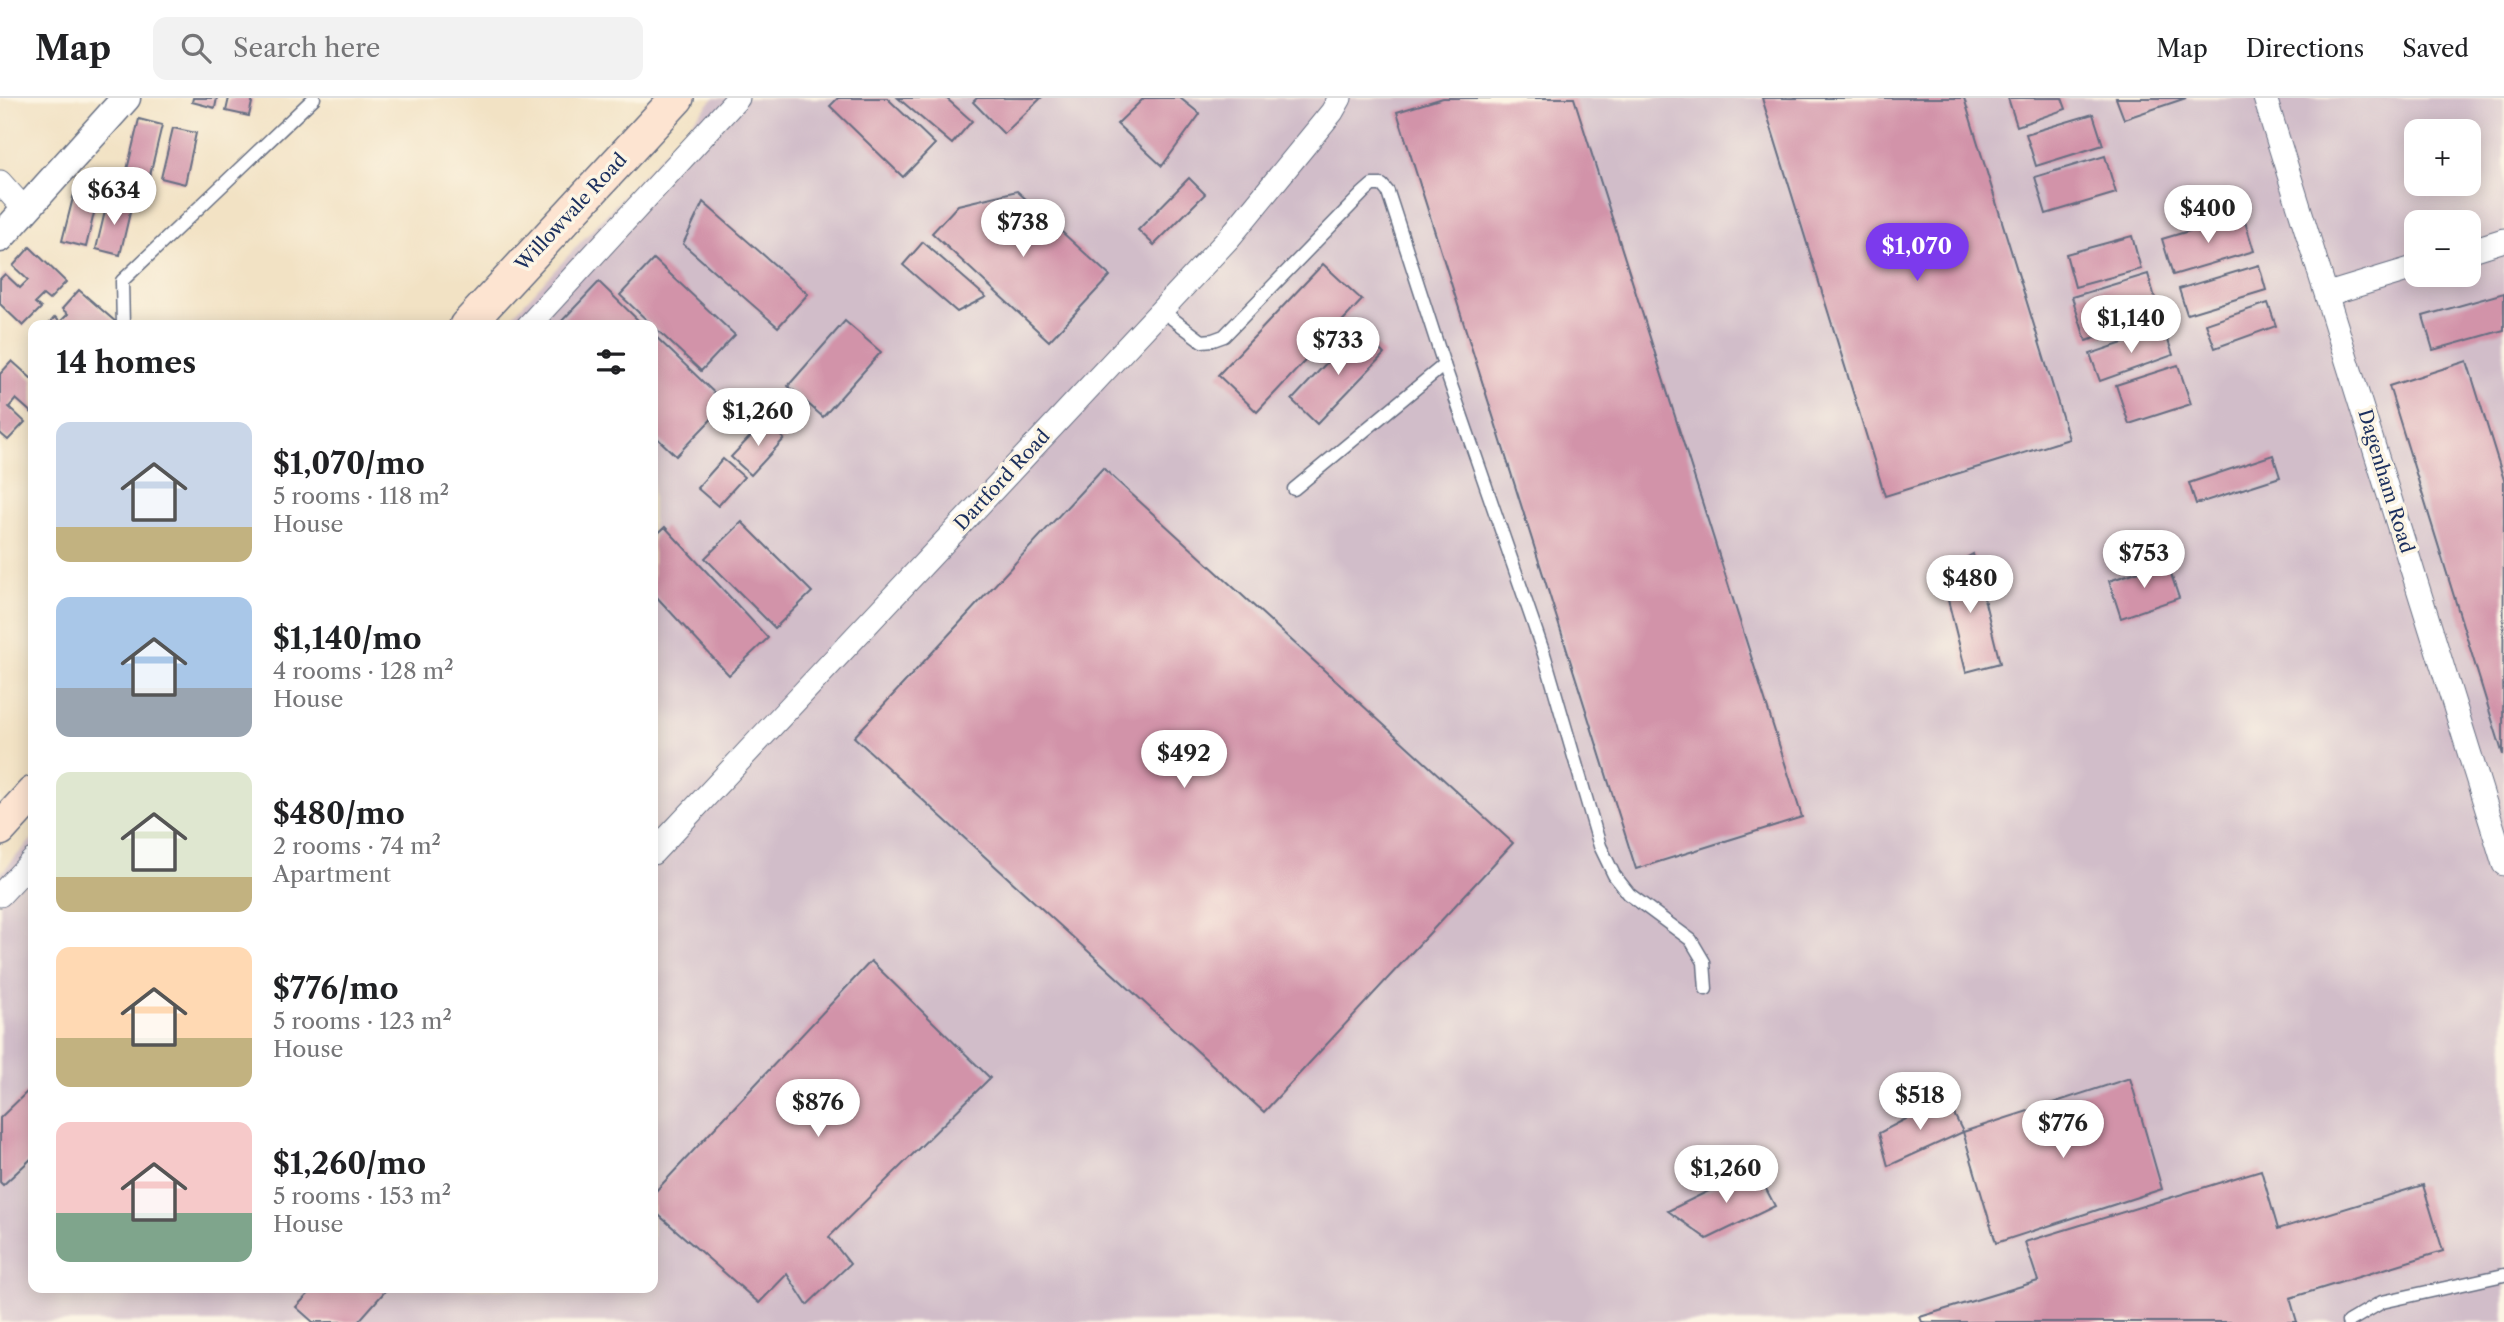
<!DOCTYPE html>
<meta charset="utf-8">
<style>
:root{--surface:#fff;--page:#f2f2f2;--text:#202124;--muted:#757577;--line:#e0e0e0;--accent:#7c3aed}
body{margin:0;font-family:"Libre Caslon Text",serif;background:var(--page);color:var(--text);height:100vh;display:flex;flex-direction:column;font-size:26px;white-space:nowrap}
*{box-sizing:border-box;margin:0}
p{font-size:23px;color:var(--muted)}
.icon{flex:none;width:38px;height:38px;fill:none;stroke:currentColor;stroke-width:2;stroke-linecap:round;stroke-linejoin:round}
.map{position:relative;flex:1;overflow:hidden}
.side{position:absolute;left:28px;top:222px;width:630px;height:973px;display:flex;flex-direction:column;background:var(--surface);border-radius:14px;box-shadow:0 4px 18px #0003}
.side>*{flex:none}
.controls{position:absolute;left:2404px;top:21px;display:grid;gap:14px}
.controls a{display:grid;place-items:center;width:77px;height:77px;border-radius:14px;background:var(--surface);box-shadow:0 4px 18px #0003;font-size:35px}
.price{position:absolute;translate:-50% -60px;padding:0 16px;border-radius:24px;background:#fff;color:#222;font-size:23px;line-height:46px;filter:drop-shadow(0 2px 4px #0008)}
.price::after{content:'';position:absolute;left:50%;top:42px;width:21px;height:16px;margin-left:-10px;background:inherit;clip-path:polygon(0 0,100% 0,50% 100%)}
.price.on{background:var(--accent);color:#fff}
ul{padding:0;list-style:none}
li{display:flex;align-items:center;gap:21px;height:175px;padding:0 28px}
li span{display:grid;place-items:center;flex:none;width:196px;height:140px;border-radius:14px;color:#555}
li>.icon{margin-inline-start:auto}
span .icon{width:84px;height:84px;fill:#fffc;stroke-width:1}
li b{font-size:30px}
h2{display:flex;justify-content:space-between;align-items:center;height:84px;padding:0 28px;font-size:30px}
header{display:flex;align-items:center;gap:42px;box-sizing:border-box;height:98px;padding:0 35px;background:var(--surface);border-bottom:2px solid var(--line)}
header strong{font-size:33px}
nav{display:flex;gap:38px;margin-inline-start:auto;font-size:24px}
.search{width:490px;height:63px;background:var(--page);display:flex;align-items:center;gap:18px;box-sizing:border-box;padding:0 24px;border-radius:14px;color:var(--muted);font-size:26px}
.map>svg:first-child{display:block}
</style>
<header>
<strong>Map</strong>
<div class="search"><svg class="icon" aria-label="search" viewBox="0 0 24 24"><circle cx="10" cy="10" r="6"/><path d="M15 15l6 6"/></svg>Search here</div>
<nav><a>Map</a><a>Directions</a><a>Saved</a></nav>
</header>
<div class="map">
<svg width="2504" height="1224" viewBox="0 0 2504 1224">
<rect width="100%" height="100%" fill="#fcf5e5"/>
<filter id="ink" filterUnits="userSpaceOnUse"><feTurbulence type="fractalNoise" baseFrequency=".0143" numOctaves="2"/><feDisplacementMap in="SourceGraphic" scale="14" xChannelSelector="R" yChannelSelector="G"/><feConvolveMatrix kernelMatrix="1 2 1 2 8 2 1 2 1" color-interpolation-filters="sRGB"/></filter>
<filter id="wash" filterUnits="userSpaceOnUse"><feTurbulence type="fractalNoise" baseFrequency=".00686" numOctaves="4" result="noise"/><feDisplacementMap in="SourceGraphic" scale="28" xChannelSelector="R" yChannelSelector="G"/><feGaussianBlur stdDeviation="1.57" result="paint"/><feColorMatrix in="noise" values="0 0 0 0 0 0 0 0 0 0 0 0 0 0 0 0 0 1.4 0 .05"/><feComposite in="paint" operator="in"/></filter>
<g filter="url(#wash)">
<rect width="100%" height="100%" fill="#f2e2c4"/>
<path fill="#d1bdc9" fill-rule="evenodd" d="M714 0H2504V1224H0V776L33 740V1190H653V228L504 227ZM2417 33H2469V86H2417ZM2417 124H2469V177H2417Z"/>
<g id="blocks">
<g fill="#d293a9">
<polygon points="193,0 217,0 215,10 192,4"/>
<polygon points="229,0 253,0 249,18 226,13"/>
<polygon points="838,0 887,0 935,46 903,79 830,8"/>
<polygon points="898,0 946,0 972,23 952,46"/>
<polygon points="977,0 1041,0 1004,36 973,4"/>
<polygon points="1144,0 1180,0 1200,16 1162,68 1117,26"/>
<polygon points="1443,0 1574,0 1802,719 1636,771 1397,14"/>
<polygon points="1762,0 1964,0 2069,341 1885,398"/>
<polygon points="2008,0 2062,0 2066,11 2017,28"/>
<polygon points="2116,0 2186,0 2124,21"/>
<polygon points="2093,16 2103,47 2036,68 2026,36"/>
<polygon points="139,21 162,27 150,77 127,72"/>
<polygon points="173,30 196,35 185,86 161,80"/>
<polygon points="2105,58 2116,95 2046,116 2035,79"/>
<polygon points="1189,80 1205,96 1154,147 1138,132"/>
<polygon points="75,92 98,98 86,149 62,143"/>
<polygon points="1017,93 1110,178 1049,243 932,135 958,107"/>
<polygon points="108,101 132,106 120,157 96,151"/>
<polygon points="703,104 808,196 778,229 683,146"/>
<polygon points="2243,117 2254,153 2173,177 2162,141"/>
<polygon points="2132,138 2141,171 2075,189 2066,156"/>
<polygon points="923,144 986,199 957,214 903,167"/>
<polygon points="30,149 66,184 49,202 43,197 35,205 41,210 23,228 0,206 0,181 5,176 20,190 28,182 13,168"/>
<polygon points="654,161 735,237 701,273 620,197"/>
<polygon points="1323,166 1362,202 1257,314 1218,277"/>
<polygon points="2259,167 2266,192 2187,216 2179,191"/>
<polygon points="2148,176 2161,220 2086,243 2072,199"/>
<polygon points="599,184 644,228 557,228"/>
<polygon points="79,192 117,225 115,228 47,228 55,219 60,224 68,216 62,211"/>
<polygon points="2504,195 2504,232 2433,252 2423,218"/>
<polygon points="2268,205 2276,228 2215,250 2206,226"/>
<polygon points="845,223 881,254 823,319 788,288"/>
<polygon points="1358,231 1384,256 1317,326 1292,302"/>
<polygon points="2164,231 2173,257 2100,283 2090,256"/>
<polygon points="653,236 726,306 676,358 653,336"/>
<polygon points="12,263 33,282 33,316 16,301 9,309 25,324 8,342 0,335 0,276"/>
<polygon points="2467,263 2504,382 2503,657 2389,288"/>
<polygon points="2178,267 2191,306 2129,326 2116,287"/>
<polygon points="765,323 784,341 751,377 731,359"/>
<polygon points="2273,357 2280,379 2196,406 2189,385"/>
<polygon points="723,361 744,379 718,408 697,390"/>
<polygon points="1103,370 1513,745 1264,1014 854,639"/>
<polygon points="742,424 812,494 775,530 705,460"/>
<polygon points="665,429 768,540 729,577 653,495 653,440"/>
<polygon points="1973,456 2000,565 1966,574 1941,474"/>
<polygon points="2167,464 2179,500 2121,520 2109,483"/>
<polygon points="871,863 990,980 829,1139 850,1166 807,1207 787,1176 759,1205 653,1112 653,1096"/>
<polygon points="2130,980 2162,1091 1996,1145 1963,1034"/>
<polygon points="33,988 33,1059 3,1087 0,1084 0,1020"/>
<polygon points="1946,1000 1963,1034 1888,1068 1879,1035"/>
<polygon points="1755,1070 1775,1108 1707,1141 1668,1113"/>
<polygon points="2261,1072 2278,1131 2423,1087 2443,1153 2290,1200 2297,1224 1922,1224 1920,1219 2038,1183 2025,1144"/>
<polygon points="314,1190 388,1190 358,1224 313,1224 296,1209"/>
</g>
</g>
</g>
<g filter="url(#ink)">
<use href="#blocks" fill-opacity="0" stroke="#666e82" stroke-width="2"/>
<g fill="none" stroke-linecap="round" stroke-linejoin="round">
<defs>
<g id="service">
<polyline points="1161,212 1202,243 1213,242 1224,238 1363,95 1372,87 1382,87 1388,94 1444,267 1294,391"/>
<polyline points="123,228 122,183 314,0"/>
<polyline points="1444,267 1544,556 1600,748 1614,777 1629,796 1691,842 1704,864 1706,891"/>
<polyline points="2348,1224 2382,1204 2504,1177"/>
</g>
<g id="minor">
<polyline points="2265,0 2504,766"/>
<polyline points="0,84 26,113"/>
<polyline points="2469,153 2504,142"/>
<polyline points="2328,196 2417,169"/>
<polyline points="528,228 738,0"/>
<polyline points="653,755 1229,140 1332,14 1340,0"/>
<polyline points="0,797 33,762"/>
</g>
<polyline id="tertiary" points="0,140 126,0"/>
<g id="secondary">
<polyline points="466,228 677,0"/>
<polyline points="0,731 33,695"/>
</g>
</defs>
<use href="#service" stroke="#666e82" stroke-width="15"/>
<use href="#minor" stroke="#666e82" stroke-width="25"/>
<use href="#tertiary" stroke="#666e82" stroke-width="31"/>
<use href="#secondary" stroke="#666e82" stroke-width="36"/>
<use href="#service" stroke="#fff" stroke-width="12"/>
<use href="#minor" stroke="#fff" stroke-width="23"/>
<use href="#tertiary" stroke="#fff" stroke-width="28"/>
<use href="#secondary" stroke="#fde4d1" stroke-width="33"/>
</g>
</g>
<g text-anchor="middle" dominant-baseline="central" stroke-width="7" stroke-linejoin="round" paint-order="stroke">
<g font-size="19" fill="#1b2f5e" stroke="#fcf5e5">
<text transform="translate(571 114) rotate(-47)">Willowvale Road</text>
<text transform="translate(1002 382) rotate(-47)">Dartford Road</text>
<text transform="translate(2386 383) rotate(73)">Dagenham Road</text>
</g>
</g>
</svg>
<div class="controls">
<a>+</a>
<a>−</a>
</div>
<b class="price" style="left:114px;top:129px">$634</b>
<b class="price" style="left:2208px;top:147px">$400</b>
<b class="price" style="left:1023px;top:161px">$738</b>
<b class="price on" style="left:1917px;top:185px">$1,070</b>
<b class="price" style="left:2131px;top:257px">$1,140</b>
<b class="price" style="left:1338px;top:279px">$733</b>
<b class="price" style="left:758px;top:350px">$1,260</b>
<b class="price" style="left:2144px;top:492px">$753</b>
<b class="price" style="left:1970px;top:517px">$480</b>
<b class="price" style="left:1184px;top:692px">$492</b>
<b class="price" style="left:1920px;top:1034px">$518</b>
<b class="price" style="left:818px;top:1041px">$876</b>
<b class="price" style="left:2063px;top:1062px">$776</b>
<b class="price" style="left:1726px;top:1107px">$1,260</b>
<section class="side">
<h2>14 homes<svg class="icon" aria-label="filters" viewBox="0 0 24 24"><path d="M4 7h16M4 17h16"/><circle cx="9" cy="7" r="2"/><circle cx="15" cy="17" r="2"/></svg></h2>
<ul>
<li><span style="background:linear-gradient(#c9d6e8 75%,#c2b280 0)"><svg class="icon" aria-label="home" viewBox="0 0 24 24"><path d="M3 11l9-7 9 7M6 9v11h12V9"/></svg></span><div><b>$1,070/mo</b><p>5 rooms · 118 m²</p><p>House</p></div></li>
<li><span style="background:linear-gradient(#a9c7e8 65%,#9aa5b1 0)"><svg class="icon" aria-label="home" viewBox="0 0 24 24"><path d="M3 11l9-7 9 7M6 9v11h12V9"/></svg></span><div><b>$1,140/mo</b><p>4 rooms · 128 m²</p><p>House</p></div></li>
<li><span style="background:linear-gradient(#dfe7d0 75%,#c2b280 0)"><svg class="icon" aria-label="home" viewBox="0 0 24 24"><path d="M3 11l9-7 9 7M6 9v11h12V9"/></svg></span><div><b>$480/mo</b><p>2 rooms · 74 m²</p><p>Apartment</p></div></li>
<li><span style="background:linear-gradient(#ffd9b3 65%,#c2b280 0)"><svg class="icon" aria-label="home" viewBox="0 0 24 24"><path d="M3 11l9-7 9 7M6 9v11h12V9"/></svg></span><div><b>$776/mo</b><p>5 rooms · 123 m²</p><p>House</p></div></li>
<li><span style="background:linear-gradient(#f6c9c9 65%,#7fa58c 0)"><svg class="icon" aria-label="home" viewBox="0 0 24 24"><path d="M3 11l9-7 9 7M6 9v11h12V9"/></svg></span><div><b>$1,260/mo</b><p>5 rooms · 153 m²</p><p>House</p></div></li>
</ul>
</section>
</div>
